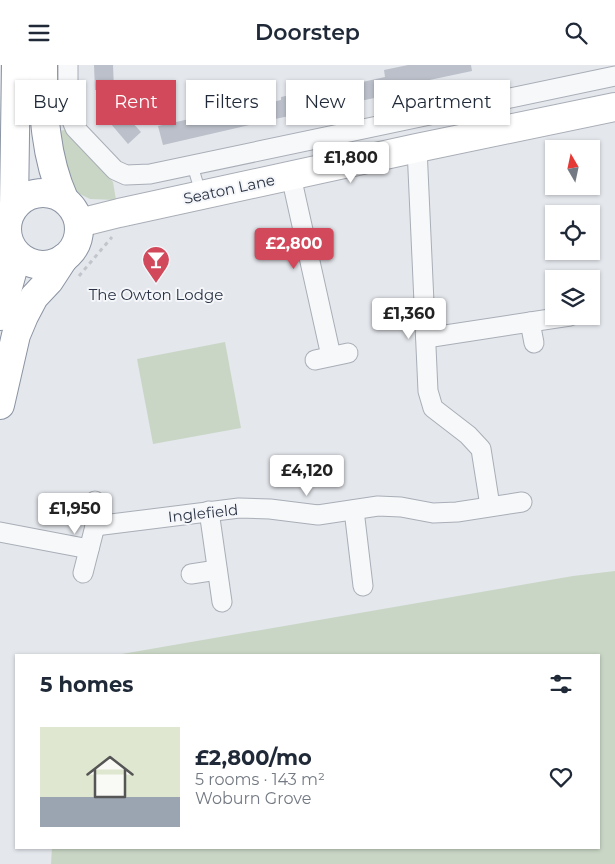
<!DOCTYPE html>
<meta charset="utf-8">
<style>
:root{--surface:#fff;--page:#f6f6f7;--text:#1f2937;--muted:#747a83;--line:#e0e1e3;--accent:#d1495b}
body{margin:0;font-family:Montserrat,sans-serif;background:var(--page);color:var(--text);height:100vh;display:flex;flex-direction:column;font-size:19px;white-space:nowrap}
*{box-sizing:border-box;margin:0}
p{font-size:16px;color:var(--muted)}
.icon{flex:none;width:28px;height:28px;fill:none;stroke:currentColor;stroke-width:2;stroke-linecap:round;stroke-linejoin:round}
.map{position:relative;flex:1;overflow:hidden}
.panel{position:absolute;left:15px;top:589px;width:585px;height:195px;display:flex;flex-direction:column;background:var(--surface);border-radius:0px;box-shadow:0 1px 4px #0004}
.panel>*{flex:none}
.top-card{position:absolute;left:15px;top:15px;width:585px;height:45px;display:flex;gap:10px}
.needle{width:32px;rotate:351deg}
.tools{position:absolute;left:545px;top:75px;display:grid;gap:10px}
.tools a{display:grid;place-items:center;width:55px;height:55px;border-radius:0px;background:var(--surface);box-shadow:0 1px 4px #0004;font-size:25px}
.price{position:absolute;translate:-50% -42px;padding:0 11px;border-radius:5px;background:#fff;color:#222;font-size:16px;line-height:32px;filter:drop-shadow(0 1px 2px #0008)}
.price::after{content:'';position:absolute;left:50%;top:30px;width:15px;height:11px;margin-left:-8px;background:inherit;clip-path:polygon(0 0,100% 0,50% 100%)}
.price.active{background:var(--accent);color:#fff}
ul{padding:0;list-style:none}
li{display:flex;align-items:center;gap:15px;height:125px;padding:0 25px}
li+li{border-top:1px solid var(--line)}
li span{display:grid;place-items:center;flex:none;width:140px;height:100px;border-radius:0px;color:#555}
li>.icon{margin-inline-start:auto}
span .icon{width:60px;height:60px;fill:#fffc;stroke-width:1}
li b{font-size:21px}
h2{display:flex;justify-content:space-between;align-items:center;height:60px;padding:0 25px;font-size:21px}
.tag{padding:0 18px;border-radius:0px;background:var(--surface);box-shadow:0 1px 4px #0004;font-size:18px;line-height:45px}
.tag.active{background:var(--accent);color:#fff}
header{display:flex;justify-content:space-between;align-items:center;height:65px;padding:0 25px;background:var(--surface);font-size:22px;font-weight:600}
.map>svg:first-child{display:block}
</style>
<header><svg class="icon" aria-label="menu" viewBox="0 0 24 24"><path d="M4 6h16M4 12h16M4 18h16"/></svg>Doorstep<svg class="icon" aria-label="search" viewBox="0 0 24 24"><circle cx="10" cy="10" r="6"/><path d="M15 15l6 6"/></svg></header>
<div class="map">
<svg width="615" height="799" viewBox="0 0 615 799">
<rect width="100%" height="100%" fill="#e4e7ec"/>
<g fill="#c9d6c5">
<polygon points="65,65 113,117 116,135 90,134 80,129 72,122 57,66"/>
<polygon points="225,277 241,363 153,379 137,294"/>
<polygon points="615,506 615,799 51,799 52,782 599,782 599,590 116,590 573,511"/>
</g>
<g fill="#bbc0ca">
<polygon points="94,0 113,0 114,25 95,25"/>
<polygon points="408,0 471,0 472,6 420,17 421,20 378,29 379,32 275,54 163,80 158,61 203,51 202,49 215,46 235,42 236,45 281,35 281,32 323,23 339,20 340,22 385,12 384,5"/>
<polygon points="117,41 141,67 128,79 105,52"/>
</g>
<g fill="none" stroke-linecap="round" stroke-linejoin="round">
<defs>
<polyline id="service" points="192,99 201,129"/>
<g id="minor">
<polyline points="68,0 68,46 75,63 115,105 126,110 150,109 615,11"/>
<polyline points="417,83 428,326 433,343 468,370 481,384 490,441"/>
<polyline points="291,111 331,291"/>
<polyline points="530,257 534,278"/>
<polyline points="426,273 570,251"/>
<polyline points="315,295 348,288"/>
<polyline points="354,445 363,521"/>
<polyline points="209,446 222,537"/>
<polyline points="95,461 239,443 270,444 318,450 378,441 401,442 433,448 457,447 522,437"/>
<polyline points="0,467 89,484"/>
<polyline points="83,508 95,461 95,436"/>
<polyline points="191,509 217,505"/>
</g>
<polyline id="tertiary" points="0,169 7,169"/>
<polyline id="secondary" points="79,158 119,148 417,83 615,42"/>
<g id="trunk">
<path d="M43 0C43 46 45 92 64 134"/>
<circle cx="43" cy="164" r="36"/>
<polyline points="14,141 16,0"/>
<polyline points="0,251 13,204 14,186"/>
<polyline points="0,340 16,270 24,251 34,232 49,216 64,193"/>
</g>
</defs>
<use href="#service" stroke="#a9aeb7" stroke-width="12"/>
<use href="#minor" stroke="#a9aeb7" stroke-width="21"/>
<use href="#tertiary" stroke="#a9aeb7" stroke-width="26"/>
<use href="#secondary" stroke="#a9aeb7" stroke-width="30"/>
<use href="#trunk" stroke="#8b94a3" stroke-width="30"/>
<polyline stroke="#c2c5cb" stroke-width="3" stroke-dasharray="4 4" stroke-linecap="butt" points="79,211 112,172"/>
<use href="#service" stroke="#f7f8fa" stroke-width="10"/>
<use href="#minor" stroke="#f7f8fa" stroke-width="19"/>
<use href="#tertiary" stroke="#f7f8fa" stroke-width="24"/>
<use href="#secondary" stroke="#fff" stroke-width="28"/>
<use href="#trunk" stroke="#fff" stroke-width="28"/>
</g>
<defs>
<symbol id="bar-pin" viewBox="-11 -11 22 30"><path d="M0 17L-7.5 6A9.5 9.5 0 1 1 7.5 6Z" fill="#d1495b" stroke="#f4f6f9"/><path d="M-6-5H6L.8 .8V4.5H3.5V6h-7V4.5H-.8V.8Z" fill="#fff"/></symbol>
</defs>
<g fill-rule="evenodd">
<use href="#bar-pin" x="140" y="179" width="32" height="43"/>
</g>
<g text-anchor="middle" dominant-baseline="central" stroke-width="4" stroke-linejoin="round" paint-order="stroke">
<g font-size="15" fill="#2b3445" stroke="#f4f6f9">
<text transform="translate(229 124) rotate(-12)">Seaton Lane</text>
<text transform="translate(203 448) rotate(-6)">Inglefield</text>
</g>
<g font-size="15" fill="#2b3445" stroke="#f4f6f9">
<text x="156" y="229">The Owton Lodge</text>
</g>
</g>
</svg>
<div class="tools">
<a><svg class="needle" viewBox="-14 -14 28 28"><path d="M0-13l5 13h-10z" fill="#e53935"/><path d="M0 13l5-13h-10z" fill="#747a83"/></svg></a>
<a><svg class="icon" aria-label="locate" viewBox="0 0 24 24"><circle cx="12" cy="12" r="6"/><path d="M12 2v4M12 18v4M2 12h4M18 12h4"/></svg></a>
<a><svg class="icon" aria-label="layers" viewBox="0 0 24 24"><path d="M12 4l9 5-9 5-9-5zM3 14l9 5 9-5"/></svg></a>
</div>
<b class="price" style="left:351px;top:119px">£1,800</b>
<b class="price active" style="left:294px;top:205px">£2,800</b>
<b class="price" style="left:409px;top:275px">£1,360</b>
<b class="price" style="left:307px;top:432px">£4,120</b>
<b class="price" style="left:75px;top:470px">£1,950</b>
<div class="top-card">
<a class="tag">Buy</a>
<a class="tag active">Rent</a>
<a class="tag">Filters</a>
<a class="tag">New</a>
<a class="tag">Apartment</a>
</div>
<section class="panel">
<h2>5 homes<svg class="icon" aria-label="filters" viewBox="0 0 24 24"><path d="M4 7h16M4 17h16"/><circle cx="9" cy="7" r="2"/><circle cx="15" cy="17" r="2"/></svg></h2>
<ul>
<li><span style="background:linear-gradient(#dfe7d0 70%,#9aa5b1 0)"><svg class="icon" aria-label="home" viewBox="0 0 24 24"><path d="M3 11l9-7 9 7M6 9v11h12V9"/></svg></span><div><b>£2,800/mo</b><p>5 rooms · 143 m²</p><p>Woburn Grove</p></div><svg class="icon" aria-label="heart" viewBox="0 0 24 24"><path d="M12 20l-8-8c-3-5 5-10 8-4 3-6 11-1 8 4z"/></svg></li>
</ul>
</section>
</div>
